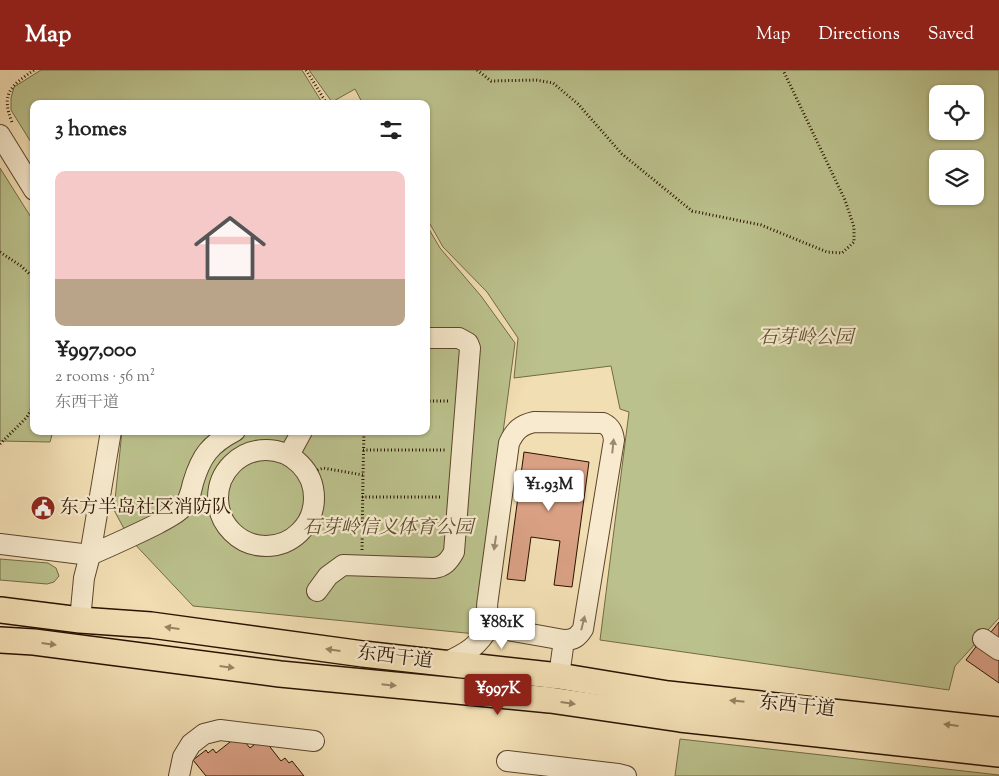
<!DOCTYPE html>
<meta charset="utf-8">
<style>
:root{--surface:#fff;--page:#f2f2f2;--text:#222;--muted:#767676;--accent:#8f2418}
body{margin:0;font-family:"Sorts Mill Goudy","Noto Serif SC",serif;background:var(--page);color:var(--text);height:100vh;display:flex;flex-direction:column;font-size:19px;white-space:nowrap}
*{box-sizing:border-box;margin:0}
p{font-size:16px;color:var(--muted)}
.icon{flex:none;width:28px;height:28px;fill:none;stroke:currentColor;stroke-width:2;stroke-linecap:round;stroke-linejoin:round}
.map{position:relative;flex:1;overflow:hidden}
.sheet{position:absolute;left:30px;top:30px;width:400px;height:335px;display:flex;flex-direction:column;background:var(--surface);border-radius:10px;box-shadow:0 1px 4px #0004}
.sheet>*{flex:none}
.fabs{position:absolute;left:929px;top:15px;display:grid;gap:10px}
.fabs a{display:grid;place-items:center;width:55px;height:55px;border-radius:10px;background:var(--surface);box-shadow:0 1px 4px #0004;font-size:25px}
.price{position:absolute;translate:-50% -42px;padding:0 11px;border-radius:5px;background:#fff;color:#222;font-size:16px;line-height:32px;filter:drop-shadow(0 1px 2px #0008)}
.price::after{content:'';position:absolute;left:50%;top:30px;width:15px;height:11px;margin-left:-8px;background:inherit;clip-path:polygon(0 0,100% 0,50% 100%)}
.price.active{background:var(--accent);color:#fff}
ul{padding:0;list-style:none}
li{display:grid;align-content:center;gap:10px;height:265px;padding:0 25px}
li span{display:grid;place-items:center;height:155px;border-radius:10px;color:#555}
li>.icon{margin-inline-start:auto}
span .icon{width:90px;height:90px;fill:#fffc;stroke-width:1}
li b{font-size:21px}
h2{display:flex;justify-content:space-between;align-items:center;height:60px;padding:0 25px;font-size:21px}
header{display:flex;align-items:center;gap:30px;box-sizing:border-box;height:70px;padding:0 25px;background:var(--accent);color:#fff}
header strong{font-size:24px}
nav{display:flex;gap:28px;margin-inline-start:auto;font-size:18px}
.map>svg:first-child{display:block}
</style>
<header>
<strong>Map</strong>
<nav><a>Map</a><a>Directions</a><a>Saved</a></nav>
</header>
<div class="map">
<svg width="999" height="706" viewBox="0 0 999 706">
<rect width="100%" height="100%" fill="#f2deb3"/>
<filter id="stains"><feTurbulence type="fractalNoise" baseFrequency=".004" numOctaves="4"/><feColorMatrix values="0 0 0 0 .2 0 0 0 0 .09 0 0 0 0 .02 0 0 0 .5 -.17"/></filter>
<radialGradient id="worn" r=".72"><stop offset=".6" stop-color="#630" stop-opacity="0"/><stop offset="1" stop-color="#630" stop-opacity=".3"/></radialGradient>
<g fill="#bbc18c" stroke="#726a46" fill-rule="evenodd">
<polygon points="41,0 302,0 323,34 34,34 34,77 11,40 11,28 14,17"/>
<path d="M309 0H999V548L955 596 949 620 600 570 629 342 620 339 611 296 514 308 518 268 487 222 443 177 426 147V34H363L355 19 332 32ZM938 24H975V61H938ZM938 89H975V126H938Z"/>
<polygon points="0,98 34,152 34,361 53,361 50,372 0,371"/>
<polygon points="426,154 440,178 481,226 515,273 476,564 193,536 129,468 114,440 122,361 426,361"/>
<polygon points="0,489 48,493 56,498 59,506 54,512 47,514 0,510"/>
<polygon points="680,669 999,705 999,706 675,706"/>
</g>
<g fill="#d9a084" stroke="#2a1200">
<polygon points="524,382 589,392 572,517 554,515 560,471 531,467 525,511 507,509"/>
<polygon points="999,552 999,576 987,567"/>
<polygon points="981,570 999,583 999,613 966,590"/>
<polygon points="239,665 250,678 263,668 281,691 285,688 289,693 292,691 304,706 206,706 193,690 206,680 208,683 213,679 216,683"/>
</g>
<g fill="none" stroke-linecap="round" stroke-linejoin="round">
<defs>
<g id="minor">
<polyline points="0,65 34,120"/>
<path d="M111 361 90 485C113 475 135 465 157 454 165 449 176 445 183 437 189 431 191 422 193 413 201 386 210 374 235 361"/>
<circle cx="266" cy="428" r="48"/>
<polyline points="289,385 302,361"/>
<polyline points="0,474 90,485 84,508 80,550"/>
<path d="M317 521 328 506 343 495 434 498C444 497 449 491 454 482L470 278 468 273 459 268H426"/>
<polyline points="983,569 999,580"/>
<path d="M443 594C467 583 478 577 491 554"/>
<path d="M559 606 564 570C574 570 578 567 583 559L614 370C613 362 611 357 603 353L534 352C521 355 515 360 509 373L488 528C486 539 487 551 497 558L564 570"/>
<polyline points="507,691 618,704 626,706"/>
<polyline points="179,706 183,687 191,674 204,664 220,660 314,671"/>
</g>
<g id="major">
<polyline points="0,540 80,550 151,555 363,584 559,606 668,624 999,660"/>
<polyline points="0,570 34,572 280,604 550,630 680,649 999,684"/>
</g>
</defs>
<use href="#minor" stroke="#5c452d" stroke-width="22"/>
<use href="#major" stroke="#2a1200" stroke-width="28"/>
<g stroke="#2a1200" stroke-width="3" stroke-dasharray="1 2.5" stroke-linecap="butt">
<polyline points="306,0 327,34"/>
<polyline points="477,0 491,11 536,10 553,13 578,34 622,84 692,141 761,155 827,182 842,183 854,172 854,157 845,130 783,0"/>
<path d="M12 52C0 23 12 15 34 0"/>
<polyline points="0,182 21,196 34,208"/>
<polyline points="426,331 448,331"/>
<polyline points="0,374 27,347 34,335"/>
<polyline points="363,380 445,380"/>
<polyline points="309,406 313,402 323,398 363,405 364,361"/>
<polyline points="362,427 442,427"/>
<polyline points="362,480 363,405"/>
</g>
<use href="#minor" stroke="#f7eace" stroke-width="20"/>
<use href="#major" stroke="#f2deb3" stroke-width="25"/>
</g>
<defs><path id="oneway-solid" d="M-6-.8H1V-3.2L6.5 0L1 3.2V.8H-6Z" transform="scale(1.25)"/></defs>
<g fill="#9b8971">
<use href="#oneway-solid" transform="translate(613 376) rotate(-84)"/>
<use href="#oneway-solid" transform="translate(495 473) rotate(98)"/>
<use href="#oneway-solid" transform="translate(583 553) rotate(-76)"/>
</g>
<g fill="#988262">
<use href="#oneway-solid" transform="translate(172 558) rotate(-172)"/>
<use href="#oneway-solid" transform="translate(49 574) rotate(7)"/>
<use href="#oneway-solid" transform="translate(333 580) rotate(-172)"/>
<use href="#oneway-solid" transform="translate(227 597) rotate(7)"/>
<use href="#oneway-solid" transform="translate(389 615) rotate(6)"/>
<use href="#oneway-solid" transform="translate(737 631) rotate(-174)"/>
<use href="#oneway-solid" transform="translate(568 633) rotate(8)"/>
<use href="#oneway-solid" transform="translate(951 655) rotate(-173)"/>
</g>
<defs>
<symbol id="civic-disc" viewBox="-11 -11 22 22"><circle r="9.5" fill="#8f2418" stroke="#f7eace"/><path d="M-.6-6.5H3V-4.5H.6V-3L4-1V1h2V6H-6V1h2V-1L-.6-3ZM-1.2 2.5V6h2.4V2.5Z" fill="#fff"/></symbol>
</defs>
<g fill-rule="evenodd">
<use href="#civic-disc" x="29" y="424" width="28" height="28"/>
</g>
<g text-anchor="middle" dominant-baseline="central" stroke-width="4.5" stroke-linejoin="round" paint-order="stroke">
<g font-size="19" font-style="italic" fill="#5d4f31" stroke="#f7eace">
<text x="806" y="268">石芽岭公园</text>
<text x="388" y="458">石芽岭信义体育公园</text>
</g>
<g font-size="19" fill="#2a1200" stroke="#f7eace" text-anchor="start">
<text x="60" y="438">东方半岛社区消防队</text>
</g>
<g font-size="19" fill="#2a1200" stroke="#f7eace">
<text transform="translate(395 588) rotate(7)">东西干道</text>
<text transform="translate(797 637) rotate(6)">东西干道</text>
</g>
</g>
<rect width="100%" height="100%" filter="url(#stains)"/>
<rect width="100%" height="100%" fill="url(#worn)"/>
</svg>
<div class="fabs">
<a><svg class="icon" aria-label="locate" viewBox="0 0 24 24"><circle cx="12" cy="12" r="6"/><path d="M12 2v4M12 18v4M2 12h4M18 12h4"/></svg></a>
<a><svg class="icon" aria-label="layers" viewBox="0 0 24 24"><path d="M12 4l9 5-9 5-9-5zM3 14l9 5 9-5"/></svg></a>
</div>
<b class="price" style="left:549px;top:442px">¥1.93M</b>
<b class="price" style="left:502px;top:580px">¥881K</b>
<b class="price active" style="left:498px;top:646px">¥997K</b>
<section class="sheet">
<h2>3 homes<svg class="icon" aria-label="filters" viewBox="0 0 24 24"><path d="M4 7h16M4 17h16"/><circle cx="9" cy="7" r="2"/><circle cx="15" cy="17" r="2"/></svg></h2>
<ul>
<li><span style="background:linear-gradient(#f6c9c9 70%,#b9a48a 0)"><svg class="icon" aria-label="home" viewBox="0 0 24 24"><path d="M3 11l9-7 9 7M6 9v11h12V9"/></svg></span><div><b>¥997,000</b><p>2 rooms · 56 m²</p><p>东西干道</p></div></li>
</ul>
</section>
</div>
